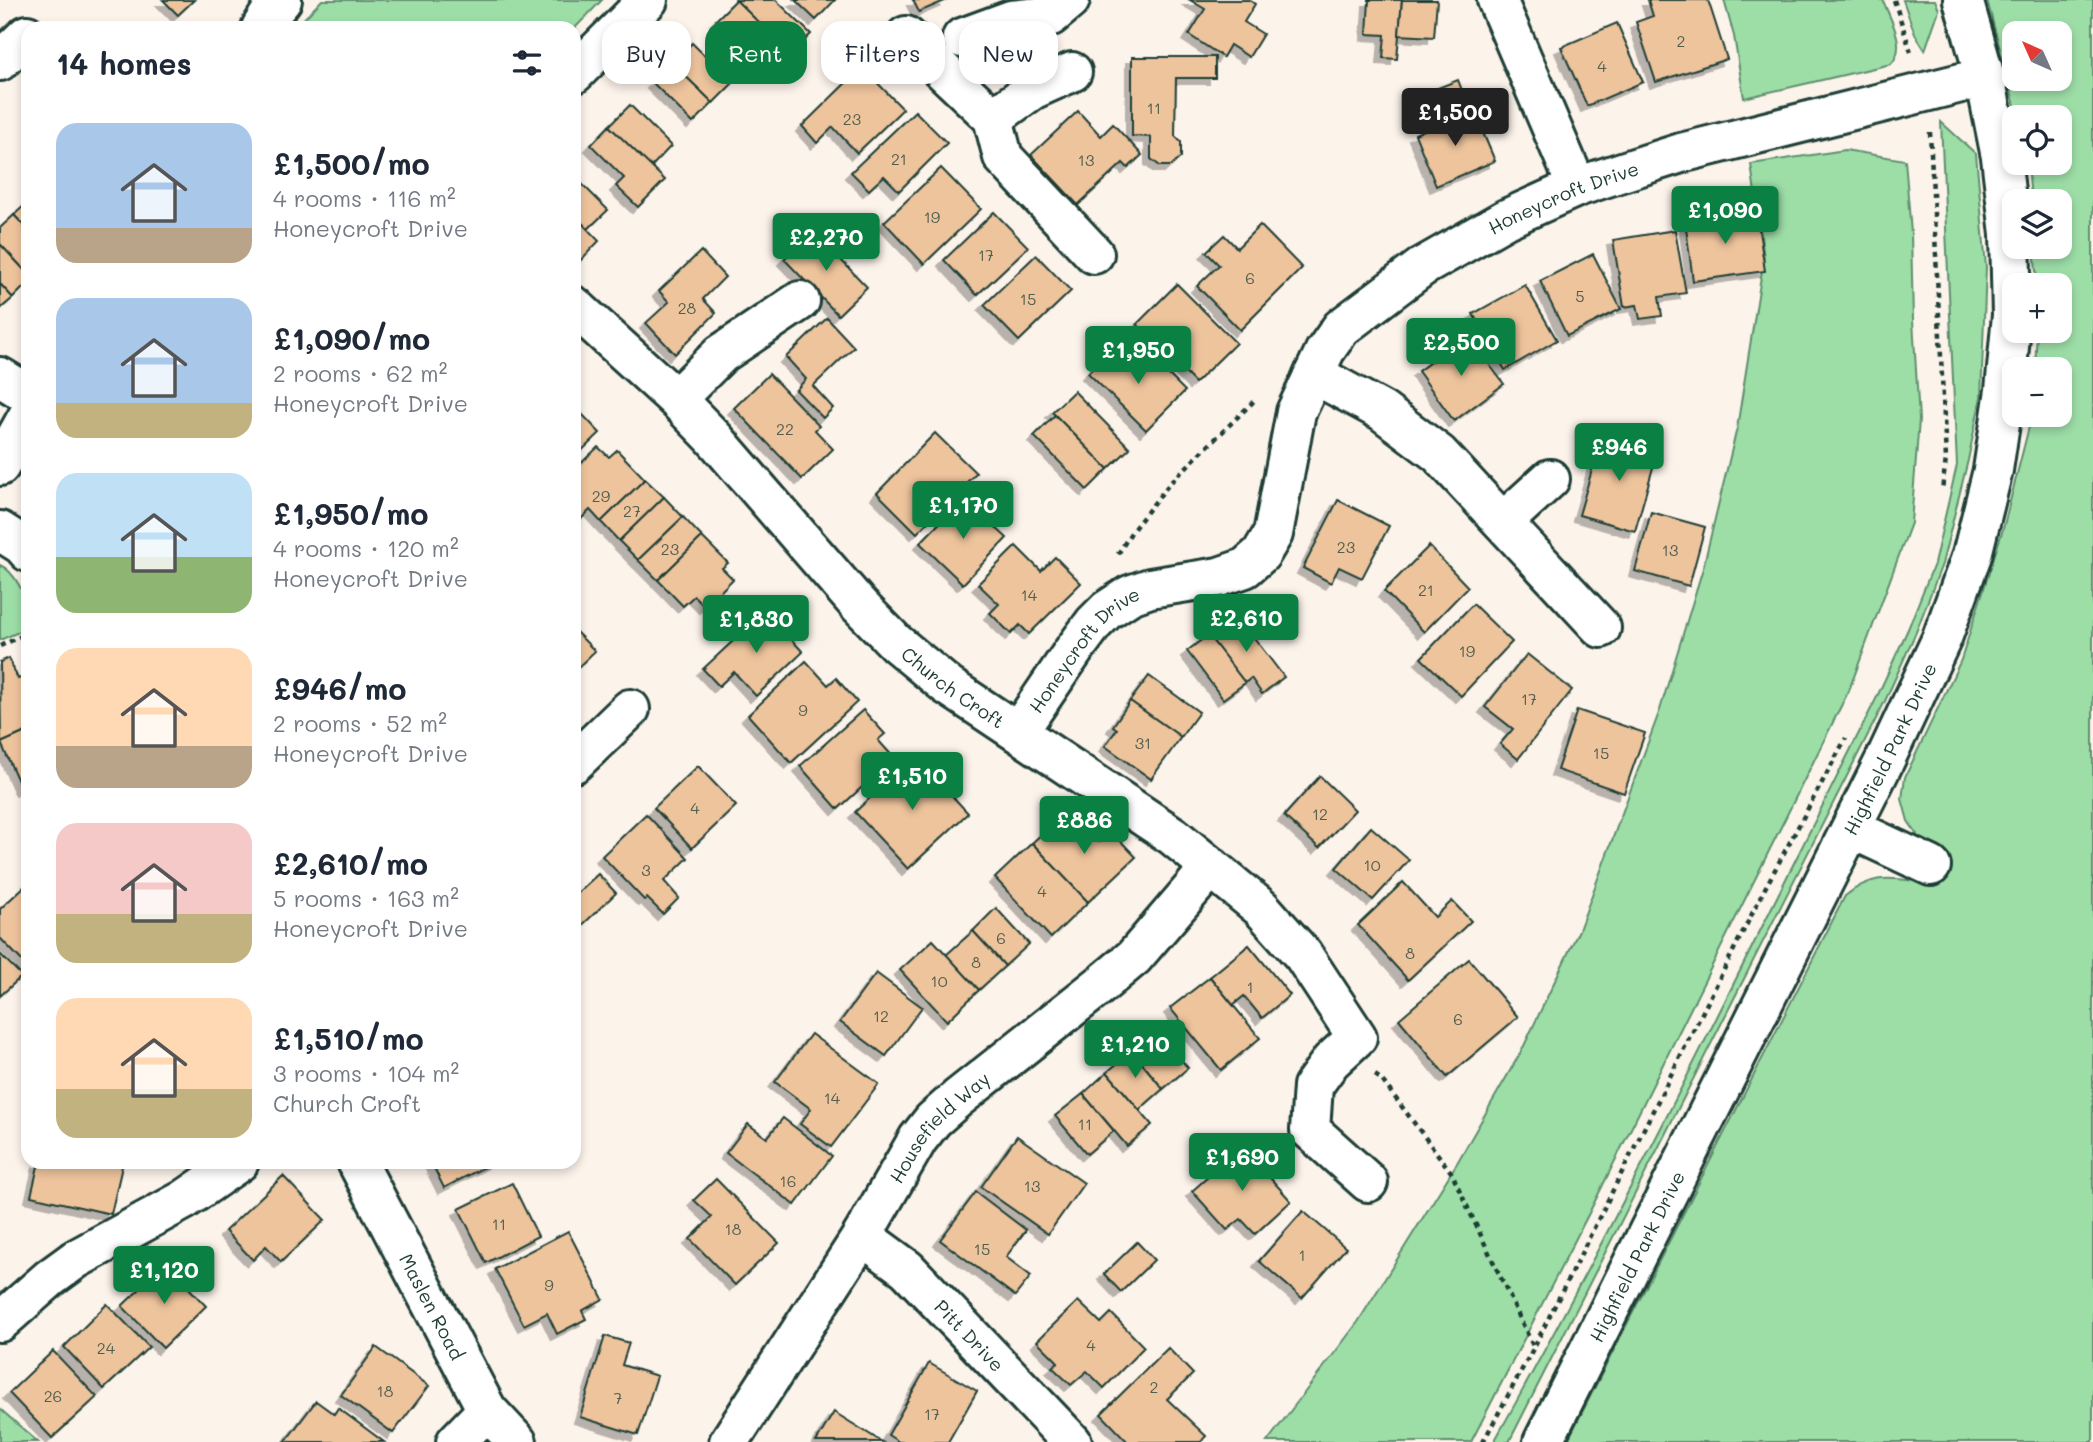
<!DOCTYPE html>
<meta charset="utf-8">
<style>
:root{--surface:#fff;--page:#f6f6f7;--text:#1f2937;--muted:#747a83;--accent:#0b8043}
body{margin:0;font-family:Mali,sans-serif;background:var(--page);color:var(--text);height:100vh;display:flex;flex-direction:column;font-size:26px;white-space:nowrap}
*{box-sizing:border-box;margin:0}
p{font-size:23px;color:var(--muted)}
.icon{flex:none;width:38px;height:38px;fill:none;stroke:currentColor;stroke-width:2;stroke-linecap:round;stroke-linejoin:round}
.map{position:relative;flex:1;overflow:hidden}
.panel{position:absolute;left:21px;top:21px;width:560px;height:1148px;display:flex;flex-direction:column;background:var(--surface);border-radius:21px;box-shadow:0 4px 10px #0003}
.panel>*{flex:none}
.banner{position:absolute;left:602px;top:21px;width:665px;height:63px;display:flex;gap:14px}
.needle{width:46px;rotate:315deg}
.controls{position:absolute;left:2002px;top:21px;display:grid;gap:14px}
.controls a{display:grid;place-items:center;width:70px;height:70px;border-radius:14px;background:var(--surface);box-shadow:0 4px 10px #0003;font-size:35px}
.price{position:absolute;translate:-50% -60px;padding:0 16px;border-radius:7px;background:var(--accent);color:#fff;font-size:23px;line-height:46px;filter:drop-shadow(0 2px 4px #0008)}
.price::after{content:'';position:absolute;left:50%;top:42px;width:21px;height:16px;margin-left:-10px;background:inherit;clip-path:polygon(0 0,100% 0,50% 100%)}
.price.on{background:#222;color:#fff}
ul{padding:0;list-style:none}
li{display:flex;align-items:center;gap:21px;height:175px;padding:0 35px}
li span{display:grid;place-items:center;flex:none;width:196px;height:140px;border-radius:21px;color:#555}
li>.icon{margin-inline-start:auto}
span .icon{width:84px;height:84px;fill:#fffc;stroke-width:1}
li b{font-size:30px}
h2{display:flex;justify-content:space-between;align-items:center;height:84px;padding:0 35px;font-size:30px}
.pill{padding:0 24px;border-radius:21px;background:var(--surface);box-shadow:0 4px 10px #0003;font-size:24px;line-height:63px}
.pill.on{background:var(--accent);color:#fff}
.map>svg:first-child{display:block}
</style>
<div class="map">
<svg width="2093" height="1442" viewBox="0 0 2093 1442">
<defs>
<filter id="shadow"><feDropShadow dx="-6" dy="6" stdDeviation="0" flood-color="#0004"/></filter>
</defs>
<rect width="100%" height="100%" fill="#fcf3eb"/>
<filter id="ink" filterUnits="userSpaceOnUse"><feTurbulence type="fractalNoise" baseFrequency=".0143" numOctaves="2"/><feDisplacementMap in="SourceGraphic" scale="14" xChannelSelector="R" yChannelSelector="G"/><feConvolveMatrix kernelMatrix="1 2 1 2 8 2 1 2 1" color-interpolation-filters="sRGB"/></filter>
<g filter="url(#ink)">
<g fill="#9ddea7" stroke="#5e8e6e" stroke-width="2" fill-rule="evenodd">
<polygon points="322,0 602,0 574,29 295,28"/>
<path d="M1724 0H1883C1890 20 1908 46 1891 64L1744 98 1734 36Z"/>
<polygon points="1903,0 1935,0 1939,10 1925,50 1915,34"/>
<path d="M1987 0H2093V1442H1567L1845 896C1874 873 1890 878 1924 882L1923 843 1908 821 1902 799 1905 777 1961 660 2003 529 2032 415H2060V369H2035L2037 331H2060V285H2037L2034 247H2060V201H2031L2028 163H2060V117H2018ZM2014 33H2060V79H2014Z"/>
<path d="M1941 122 1976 154 1986 267 1981 397 1968 460 1942 564 1916 632 1885 701 1509 1442H1494C1630 1199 1751 947 1876 699L1908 629 1934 564 1957 465Z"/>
<polygon points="1845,150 1905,160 1911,233 1913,320 1919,420 1911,523 1849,690 1589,1213 1471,1442 1267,1442 1358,1322 1457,1163 1522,1050 1579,930 1660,710 1703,568 1737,428 1764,258 1751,164"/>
<path d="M0 565C14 571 26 595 28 610 29 615 28 622 28 628L0 640Z"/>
<polygon points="0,1409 38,1442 0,1442"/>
</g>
<g fill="#eec49d" stroke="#1f3d34" stroke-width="2" filter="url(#shadow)">
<polygon points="163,0 194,0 178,15"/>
<polygon points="736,0 777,40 757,61 716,20"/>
<polygon points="736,0 776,0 811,34 791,54"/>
<polygon points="795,0 835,0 816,20"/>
<polygon points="913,0 947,0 919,12"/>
<polygon points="1190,0 1249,0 1255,4 1244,22 1263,34 1249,57 1230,45 1223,57 1189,35 1205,9"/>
<polygon points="1369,0 1402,0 1397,59 1383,58 1385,35 1367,34"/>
<polygon points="1402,0 1437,0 1434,37 1399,35"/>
<polygon points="1648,0 1708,0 1727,59 1656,82 1636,22 1653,16"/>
<polygon points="1617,23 1643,82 1587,106 1561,47"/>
<polygon points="692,43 733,83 713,103 672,63"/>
<polygon points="1132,57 1215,57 1215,78 1176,78 1175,136 1181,142 1181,157 1171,166 1160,166 1151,159 1151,137 1132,136"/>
<polygon points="672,63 713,103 693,123 653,83"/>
<polygon points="862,67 903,109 857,153 833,127 817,143 802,126"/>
<polygon points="1458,80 1465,98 1427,113 1420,95"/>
<polygon points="630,105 671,146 651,167 609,126"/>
<polygon points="1473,109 1495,161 1436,186 1415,134"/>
<polygon points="915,111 947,143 899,191 884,176 869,190 851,172"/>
<polygon points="1078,111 1101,136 1113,124 1142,155 1128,168 1123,163 1078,205 1031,155"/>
<polygon points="609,126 665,180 638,207 616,186 624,178 591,145"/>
<polygon points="941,168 981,209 924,264 884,222"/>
<polygon points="574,176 608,210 588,229 574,215"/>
<polygon points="28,202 28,230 14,215"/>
<polygon points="1756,210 1765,271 1693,281 1685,220"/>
<polygon points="994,212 1028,247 977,295 944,260"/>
<polygon points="14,215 28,230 28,274 0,244 0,228"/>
<polygon points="574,215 599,241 576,265 574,264"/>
<polygon points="1260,225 1302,268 1240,330 1197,286 1219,265 1206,252 1224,235 1237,248"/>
<polygon points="1675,230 1686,293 1659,297 1662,316 1640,319 1637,305 1624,307 1613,240"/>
<polygon points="813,231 867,287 838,315 784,259"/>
<polygon points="0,244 28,274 28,283 13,298 0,284"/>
<polygon points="701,251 725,277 703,299 716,313 675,354 646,323 669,302 659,291"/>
<polygon points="1593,254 1621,309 1567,336 1540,281"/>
<polygon points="1036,255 1071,291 1019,341 984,305"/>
<polygon points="0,284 13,298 0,309"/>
<polygon points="1177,284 1236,343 1195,383 1137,324"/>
<polygon points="1525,285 1557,340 1505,370 1473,314"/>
<polygon points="827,318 854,347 813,386 833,408 823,418 796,390 806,379 786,357"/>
<polygon points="1467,335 1504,384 1454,421 1418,371"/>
<polygon points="1141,347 1185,391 1146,430 1088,373 1105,355 1120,369"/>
<polygon points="769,374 819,426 815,430 833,449 802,479 734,408"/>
<polygon points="1074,391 1130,448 1108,469 1052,412"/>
<polygon points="580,412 600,433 574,458 574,417"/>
<polygon points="1055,415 1108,469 1087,490 1034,436"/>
<polygon points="935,433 976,473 917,533 877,493"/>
<polygon points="1602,435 1658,450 1635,531 1579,515"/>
<polygon points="598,447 609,457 617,450 645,479 601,522 590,510 577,523 574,520 574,470"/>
<polygon points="645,479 664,497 619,541 601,522"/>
<polygon points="664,497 683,517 638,560 619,541"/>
<polygon points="964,498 1007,538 963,584 920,543"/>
<polygon points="1338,500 1389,526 1362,578 1339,567 1331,583 1303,568"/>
<polygon points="1651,512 1705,527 1689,586 1635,571"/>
<polygon points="683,517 702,537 658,580 638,560"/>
<polygon points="702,537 728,563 722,568 733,579 705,607 694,596 683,606 658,580"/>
<polygon points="1016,546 1041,571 1055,557 1081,583 1029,634 1020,625 1011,634 990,613 999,604 978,584"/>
<polygon points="1429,546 1468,587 1424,632 1384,591"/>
<polygon points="1473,604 1512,642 1461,696 1421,658"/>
<polygon points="765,611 803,652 756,696 734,672 719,686 703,669"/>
<polygon points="1236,614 1284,677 1262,694 1251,678 1245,683 1208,635"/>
<polygon points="574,630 595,651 574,671"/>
<polygon points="1208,635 1245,683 1223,699 1187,651"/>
<polygon points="1527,654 1572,690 1518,759 1500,744 1513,729 1485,707"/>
<polygon points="9,658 18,679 28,675 28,731 1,743 0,662"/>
<polygon points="806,661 828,685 836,678 857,702 791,763 748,715"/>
<polygon points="1149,676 1199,712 1181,737 1130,701"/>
<polygon points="1130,701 1181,737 1151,779 1105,746 1117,729 1113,726"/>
<polygon points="863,710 885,734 878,740 894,758 838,809 800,766"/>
<polygon points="1577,710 1645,733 1624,793 1557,770"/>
<polygon points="28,731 28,787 22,790 1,743"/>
<polygon points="915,756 968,813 908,869 855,812"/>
<polygon points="698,766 736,806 692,848 654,808"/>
<polygon points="1320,776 1355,810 1319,848 1284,816"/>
<polygon points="646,814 688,858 664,881 679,898 663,914 647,898 644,900 602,856"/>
<polygon points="1060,817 1072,830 1081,822 1099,842 1111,831 1136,857 1088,902 1032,843"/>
<polygon points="1371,827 1409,860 1373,900 1336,868"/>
<polygon points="1032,843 1088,902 1051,938 995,878"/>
<polygon points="598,874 616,893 574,933 574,896"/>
<polygon points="1403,882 1435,917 1452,901 1471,921 1408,980 1358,925"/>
<polygon points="28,883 28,967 0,938 0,909"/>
<polygon points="996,908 1029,944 1005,966 973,931"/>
<polygon points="973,931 1005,966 979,990 946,955"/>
<polygon points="933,940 979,990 947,1021 900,970"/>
<polygon points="1249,945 1290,995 1262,1018 1244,996 1233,1005 1210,977"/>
<polygon points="0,954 22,976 0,996"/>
<polygon points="1469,959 1518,1017 1447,1077 1399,1019"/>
<polygon points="876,973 922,1007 886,1056 840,1022"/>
<polygon points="1210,977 1260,1038 1221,1070 1170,1008"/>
<polygon points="1157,1031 1188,1068 1163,1089 1132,1051"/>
<polygon points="811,1034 879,1084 831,1147 800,1124 811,1109 775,1082"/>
<polygon points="1132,1051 1163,1089 1139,1110 1107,1072"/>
<polygon points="1107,1072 1152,1125 1127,1146 1083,1094"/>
<polygon points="1083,1094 1114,1131 1087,1154 1055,1116"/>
<polygon points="783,1118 832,1156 795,1205 726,1153 748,1124 767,1138"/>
<polygon points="1017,1136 1084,1183 1048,1234 981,1187"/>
<polygon points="1242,1147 1291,1201 1255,1234 1241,1219 1227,1230 1192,1191"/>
<polygon points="39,1162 123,1162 111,1214 31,1196"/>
<polygon points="431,1162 494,1162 444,1188"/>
<polygon points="283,1176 325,1220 281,1262 266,1246 253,1260 225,1231"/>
<polygon points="716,1179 779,1243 735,1285 690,1239 712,1217 694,1200"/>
<polygon points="512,1183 538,1236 486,1263 459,1209"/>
<polygon points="976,1192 1026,1230 1006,1257 1031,1276 1015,1296 940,1240"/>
<polygon points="1303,1211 1346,1248 1302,1298 1259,1261"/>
<polygon points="568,1231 603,1299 582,1311 586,1319 557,1334 547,1313 524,1325 495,1269"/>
<polygon points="1137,1242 1154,1260 1121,1292 1104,1274"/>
<polygon points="166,1264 206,1306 163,1348 122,1306"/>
<polygon points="1078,1301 1101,1323 1111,1313 1144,1347 1104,1388 1087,1371 1071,1385 1052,1367 1058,1362 1037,1341"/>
<polygon points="107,1304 149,1347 104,1389 64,1347"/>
<polygon points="605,1336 629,1343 622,1365 657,1376 638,1435 580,1417"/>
<polygon points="376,1347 429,1386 393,1433 341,1395"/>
<polygon points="1168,1348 1193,1374 1167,1399 1206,1436 1201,1442 1128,1442 1101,1414"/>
<polygon points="53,1351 97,1397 52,1438 9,1393"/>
<polygon points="929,1363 977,1391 948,1442 899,1442 888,1435"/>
<polygon points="316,1401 334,1414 338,1408 384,1442 285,1442"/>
<polygon points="834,1412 882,1442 816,1442"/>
</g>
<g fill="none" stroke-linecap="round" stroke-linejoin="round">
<defs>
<g id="minor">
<polyline points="1497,0 1577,187"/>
<polyline points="261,28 269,15 282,0"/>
<polyline points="906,36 993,118 1003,157 1094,254"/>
<polyline points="962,38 1011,20 1051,16 1070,0"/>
<polyline points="0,61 27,35"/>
<polyline points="574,74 648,0"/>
<polyline points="993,118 1032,90 1072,72"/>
<path id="s1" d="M574 306 676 399 714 438 857 603 896 643 948 686 1173 836 1261 908 1303 955 1357 1037 1331 1061 1313 1086 1310 1130 1368 1182"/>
<polyline points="1314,374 1382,411 1439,454 1601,628"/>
<polyline points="0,377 28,394"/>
<polyline points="676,399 721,354 800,301"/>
<polyline points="0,466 28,416"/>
<polyline points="1503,522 1550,479"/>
<polyline points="0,531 22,545 28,552"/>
<path id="s2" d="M1018 732 1074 650 1094 623 1107 610 1130 595 1150 588 1219 577 1245 568 1261 554 1273 534 1296 412 1325 351 1341 328 1422 267 1506 219 1577 187 1625 171 1681 153 1985 77"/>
<polyline points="574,763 630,709"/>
<polyline points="1852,829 1931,866"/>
<path id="s3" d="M357 1162 487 1410 517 1442"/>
<path id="s4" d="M862 1236 907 1269 1072 1442"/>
<polyline points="0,1322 50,1278 76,1259 184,1200 239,1162"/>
<polyline points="456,1442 487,1410"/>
<path id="s5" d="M729 1442 862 1236 918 1139 933 1120 958 1098 1103 983 1134 957 1211 867"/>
<path id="s6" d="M1543 1442 1884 762 1942 638 1972 555 1993 470 2005 390 2012 315 2010 234 2001 157 1985 77 1963 0"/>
</g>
</defs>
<use href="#minor" stroke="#1f3d34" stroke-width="44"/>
<g stroke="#1f3d34" stroke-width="4.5" stroke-dasharray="5 5" stroke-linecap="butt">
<polyline points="1894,0 1911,52"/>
<polyline points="1930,132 1946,459 1942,490"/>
<polyline points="1118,554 1132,531 1170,483 1256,399"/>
<polyline points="0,646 28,633"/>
<polyline points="1375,1075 1381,1079 1451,1172 1533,1346"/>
<polyline points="1483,1442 1534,1347 1764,890 1846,738"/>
</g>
<use href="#minor" stroke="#fff" stroke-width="38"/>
</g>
</g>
<g text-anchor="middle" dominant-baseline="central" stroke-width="6" stroke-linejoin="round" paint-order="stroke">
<g font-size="16" fill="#535f4e">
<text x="1681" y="40">2</text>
<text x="1602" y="65">4</text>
<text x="1154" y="107">11</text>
<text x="852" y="118">23</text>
<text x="899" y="158">21</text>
<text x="1086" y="159">13</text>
<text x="932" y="216">19</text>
<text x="986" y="254">17</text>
<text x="1250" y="277">6</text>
<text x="1580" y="295">5</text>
<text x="1028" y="298">15</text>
<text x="687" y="307">28</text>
<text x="785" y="428">22</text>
<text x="601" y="495">29</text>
<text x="632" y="510">27</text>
<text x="1346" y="546">23</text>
<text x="670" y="548">23</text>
<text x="1670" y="549">13</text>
<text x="1426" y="589">21</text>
<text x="1029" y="594">14</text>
<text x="1467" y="650">19</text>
<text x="1529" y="698">17</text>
<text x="803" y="709">9</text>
<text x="1143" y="742">31</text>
<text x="1601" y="752">15</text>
<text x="695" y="807">4</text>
<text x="1320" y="813">12</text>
<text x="1372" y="864">10</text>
<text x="646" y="869">3</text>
<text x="1042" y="890">4</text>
<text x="1001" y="937">6</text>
<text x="1410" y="952">8</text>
<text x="976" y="961">8</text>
<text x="939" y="980">10</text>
<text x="1250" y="986">1</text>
<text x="881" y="1015">12</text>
<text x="1458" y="1018">6</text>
<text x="832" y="1097">14</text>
<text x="1085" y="1123">11</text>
<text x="788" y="1180">16</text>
<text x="1032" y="1185">13</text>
<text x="499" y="1223">11</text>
<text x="733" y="1228">18</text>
<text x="982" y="1248">15</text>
<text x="1302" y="1254">1</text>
<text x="549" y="1284">9</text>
<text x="1091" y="1344">4</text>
<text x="106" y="1347">24</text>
<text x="1154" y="1386">2</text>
<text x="385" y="1390">18</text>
<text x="53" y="1395">26</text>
<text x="618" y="1397">7</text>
<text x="932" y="1413">17</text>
</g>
<g font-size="19" fill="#1f3d34" stroke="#fff">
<text stroke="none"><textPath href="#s2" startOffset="821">Honeycroft Drive</textPath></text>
<text stroke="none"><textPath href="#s2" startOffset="107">Honeycroft Drive</textPath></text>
<text stroke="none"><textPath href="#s1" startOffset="539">Church Croft</textPath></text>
<text stroke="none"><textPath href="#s6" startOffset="775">Highfield Park Drive</textPath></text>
<text stroke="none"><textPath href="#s5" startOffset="380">Housefield Way</textPath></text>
<text stroke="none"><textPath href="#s6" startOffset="208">Highfield Park Drive</textPath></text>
<text stroke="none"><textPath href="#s3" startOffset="163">Maslen Road</textPath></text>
<text stroke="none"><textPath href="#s4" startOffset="147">Pitt Drive</textPath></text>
</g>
</g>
</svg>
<div class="controls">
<a><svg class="needle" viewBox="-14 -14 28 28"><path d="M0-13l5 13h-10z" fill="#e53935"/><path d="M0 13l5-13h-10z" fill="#747a83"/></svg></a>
<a><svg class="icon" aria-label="locate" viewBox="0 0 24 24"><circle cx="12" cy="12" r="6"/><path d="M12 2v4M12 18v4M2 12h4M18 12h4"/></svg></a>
<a><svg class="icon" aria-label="layers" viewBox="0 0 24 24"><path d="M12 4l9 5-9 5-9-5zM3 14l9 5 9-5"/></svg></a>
<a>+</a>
<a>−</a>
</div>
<b class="price on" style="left:1455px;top:148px">£1,500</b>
<b class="price" style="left:1725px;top:246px">£1,090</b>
<b class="price" style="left:826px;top:273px">£2,270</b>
<b class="price" style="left:1461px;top:378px">£2,500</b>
<b class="price" style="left:1138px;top:386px">£1,950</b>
<b class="price" style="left:1619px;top:483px">£946</b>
<b class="price" style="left:963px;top:541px">£1,170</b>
<b class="price" style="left:1246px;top:654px">£2,610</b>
<b class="price" style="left:756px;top:655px">£1,830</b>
<b class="price" style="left:912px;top:812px">£1,510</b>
<b class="price" style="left:1084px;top:856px">£886</b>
<b class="price" style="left:1135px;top:1080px">£1,210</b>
<b class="price" style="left:1242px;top:1193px">£1,690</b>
<b class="price" style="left:164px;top:1306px">£1,120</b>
<div class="banner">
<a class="pill">Buy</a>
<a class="pill on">Rent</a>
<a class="pill">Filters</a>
<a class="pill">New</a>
</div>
<section class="panel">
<h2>14 homes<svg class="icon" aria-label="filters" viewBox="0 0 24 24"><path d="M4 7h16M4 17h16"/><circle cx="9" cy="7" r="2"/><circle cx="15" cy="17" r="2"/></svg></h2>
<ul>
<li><span style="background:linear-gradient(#a9c7e8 75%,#b9a48a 0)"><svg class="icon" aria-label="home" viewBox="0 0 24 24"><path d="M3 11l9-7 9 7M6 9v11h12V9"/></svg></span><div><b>£1,500/mo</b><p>4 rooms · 116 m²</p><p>Honeycroft Drive</p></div></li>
<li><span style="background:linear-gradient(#a9c7e8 75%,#c2b280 0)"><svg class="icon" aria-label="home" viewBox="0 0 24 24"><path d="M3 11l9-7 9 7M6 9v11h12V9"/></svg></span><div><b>£1,090/mo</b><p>2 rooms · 62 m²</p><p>Honeycroft Drive</p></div></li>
<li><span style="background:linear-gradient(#bfe0f5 60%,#8fb573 0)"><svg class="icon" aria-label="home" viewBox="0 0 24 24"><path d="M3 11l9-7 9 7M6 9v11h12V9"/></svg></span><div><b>£1,950/mo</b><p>4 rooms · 120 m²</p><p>Honeycroft Drive</p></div></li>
<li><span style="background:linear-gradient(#ffd9b3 70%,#b9a48a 0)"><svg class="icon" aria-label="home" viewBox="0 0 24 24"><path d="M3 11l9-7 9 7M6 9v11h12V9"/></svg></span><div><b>£946/mo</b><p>2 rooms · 52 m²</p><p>Honeycroft Drive</p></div></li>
<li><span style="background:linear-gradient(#f6c9c9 65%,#c2b280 0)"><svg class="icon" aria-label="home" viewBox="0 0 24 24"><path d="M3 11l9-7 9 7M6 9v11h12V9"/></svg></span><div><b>£2,610/mo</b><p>5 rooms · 163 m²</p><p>Honeycroft Drive</p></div></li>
<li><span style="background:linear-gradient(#ffd9b3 65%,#c2b280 0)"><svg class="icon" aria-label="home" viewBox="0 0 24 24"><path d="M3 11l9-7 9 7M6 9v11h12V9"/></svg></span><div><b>£1,510/mo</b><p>3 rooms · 104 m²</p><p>Church Croft</p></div></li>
</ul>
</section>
</div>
